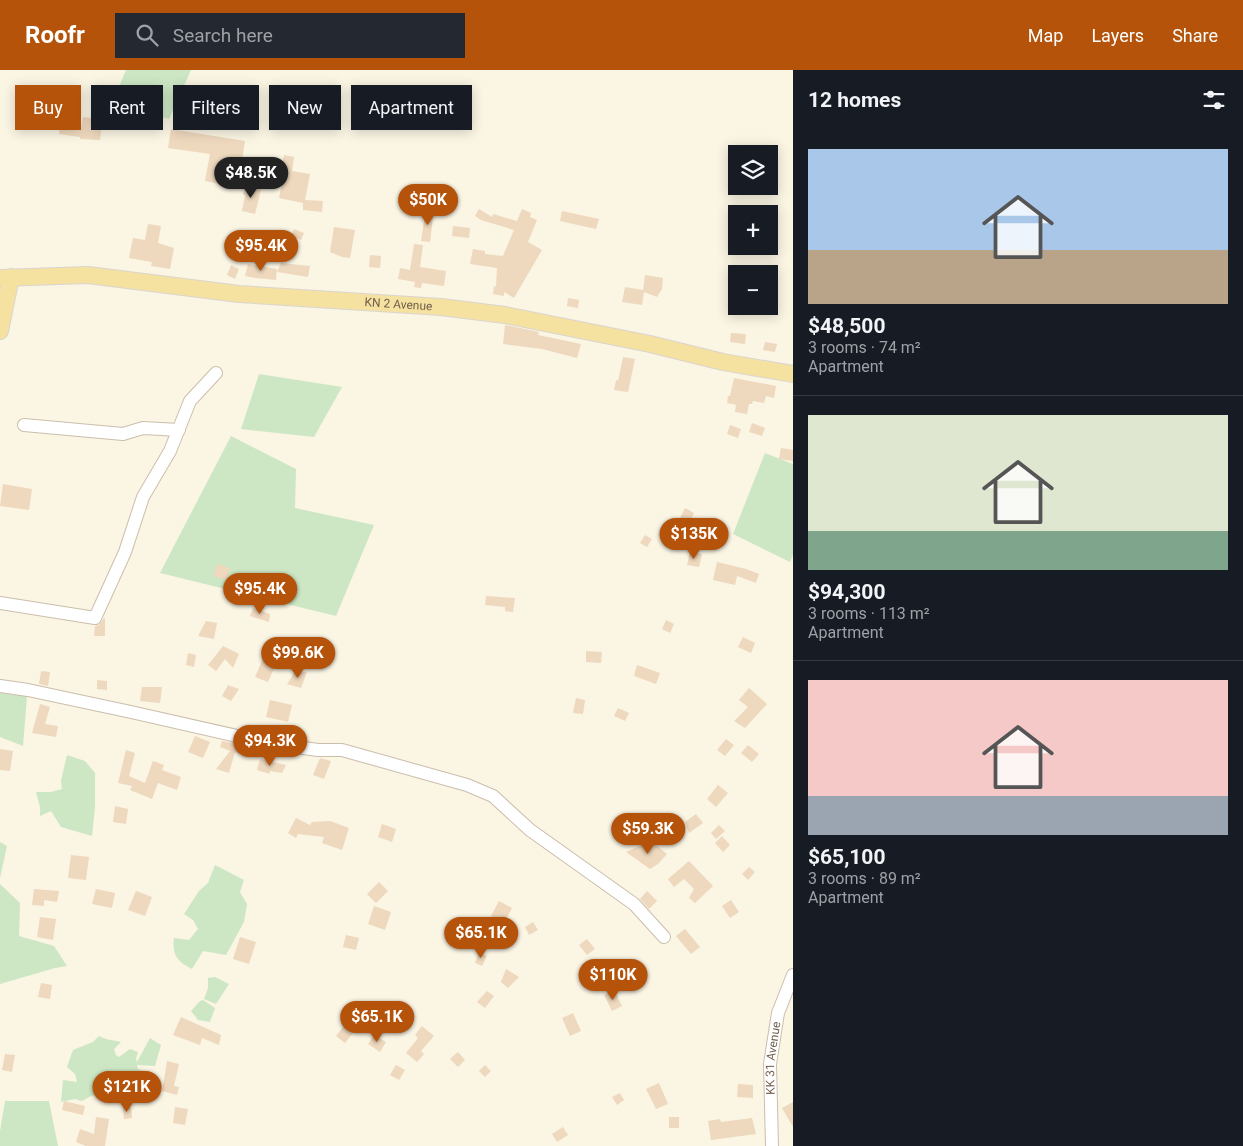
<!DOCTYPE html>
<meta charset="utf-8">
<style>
:root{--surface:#171b24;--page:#242831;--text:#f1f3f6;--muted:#9ea1a6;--line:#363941;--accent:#b45309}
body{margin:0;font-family:Roboto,sans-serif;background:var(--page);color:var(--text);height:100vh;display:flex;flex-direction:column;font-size:19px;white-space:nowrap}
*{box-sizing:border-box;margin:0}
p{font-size:16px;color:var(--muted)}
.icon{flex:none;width:28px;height:28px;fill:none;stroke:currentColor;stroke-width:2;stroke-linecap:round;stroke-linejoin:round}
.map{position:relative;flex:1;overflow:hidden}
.sheet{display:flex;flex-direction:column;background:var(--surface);width:450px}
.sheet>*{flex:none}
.banner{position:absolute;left:15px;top:15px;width:475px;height:45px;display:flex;gap:10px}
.fabs{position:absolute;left:728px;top:75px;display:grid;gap:10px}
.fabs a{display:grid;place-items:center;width:50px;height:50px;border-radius:0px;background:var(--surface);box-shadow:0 2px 12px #0003;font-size:25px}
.price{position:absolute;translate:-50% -42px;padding:0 11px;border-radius:18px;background:var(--accent);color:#fff;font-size:16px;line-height:32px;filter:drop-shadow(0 1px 2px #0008)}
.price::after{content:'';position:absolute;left:50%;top:30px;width:15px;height:11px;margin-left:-8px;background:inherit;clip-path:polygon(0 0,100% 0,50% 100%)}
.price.selected{background:#222;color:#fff}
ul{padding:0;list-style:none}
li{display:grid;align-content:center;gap:10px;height:265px;padding:0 15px}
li+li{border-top:1px solid var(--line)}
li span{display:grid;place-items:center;height:155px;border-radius:0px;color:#555}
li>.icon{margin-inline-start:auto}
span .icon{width:90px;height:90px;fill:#fffc;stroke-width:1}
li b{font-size:21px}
h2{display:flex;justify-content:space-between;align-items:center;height:60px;padding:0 15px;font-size:21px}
.pill{padding:0 18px;border-radius:0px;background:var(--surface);box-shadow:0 2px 12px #0003;font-size:18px;line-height:45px}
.pill.selected{background:var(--accent);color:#fff}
header{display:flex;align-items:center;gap:30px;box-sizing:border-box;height:70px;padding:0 25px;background:var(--accent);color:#fff}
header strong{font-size:24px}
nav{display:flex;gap:28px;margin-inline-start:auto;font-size:18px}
.search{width:350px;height:45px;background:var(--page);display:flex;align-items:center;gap:12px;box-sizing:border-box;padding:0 18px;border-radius:0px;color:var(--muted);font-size:19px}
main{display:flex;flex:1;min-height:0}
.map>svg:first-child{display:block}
</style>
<header>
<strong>Roofr</strong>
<div class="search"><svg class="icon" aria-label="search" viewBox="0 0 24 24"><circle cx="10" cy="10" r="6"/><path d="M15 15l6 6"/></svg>Search here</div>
<nav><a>Map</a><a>Layers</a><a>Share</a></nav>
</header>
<main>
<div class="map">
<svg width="793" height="1076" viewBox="0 0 793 1076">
<rect width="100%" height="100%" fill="#fbf5e4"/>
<g fill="#cde7c4">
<polygon points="126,0 191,0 169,49 111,36"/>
<polygon points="259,304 342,317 314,367 241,359"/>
<polygon points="231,366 296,399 295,438 374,455 336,546 160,503"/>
<polygon points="765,383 793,394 793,485 790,492 733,464"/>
<polygon points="0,619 10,620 27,627 23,676 0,667"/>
<polygon points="67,685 85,691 95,703 95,737 92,766 61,757 51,741 40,746 40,737 36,722 51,722 62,719 61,711"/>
<polygon points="0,772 7,776 0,808"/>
<path d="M215 795 244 810 240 822 247 834 244 852 226 885 203 881 192 899C177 891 172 885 174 868L189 870 198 859 193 850 184 844 199 821 208 813Z"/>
<polygon points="0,814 20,833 19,866 54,876 67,896 55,898 0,914"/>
<polygon points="215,907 229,914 216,934 204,929 208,918 208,908"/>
<polygon points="203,930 215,938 210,952 198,950 191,941 200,931"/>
<path d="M99 966C106 970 113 970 121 972L114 979 116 985 119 987 130 979 138 982 136 989 137 992 150 968 161 975 155 996 137 995 138 999 153 1004 151 1017 146 1019 156 1023 152 1030 142 1033 126 1021 116 1023 112 1030C97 1023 97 1023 82 1031L75 1029 61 1032 63 1010 77 1012 75 1004 67 997 73 980 93 972Z"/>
<polygon points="5,1031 49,1031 58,1076 0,1076 0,1061"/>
</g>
<g fill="#eed8be">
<polygon points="181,30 254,31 254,52 181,51"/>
<polygon points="83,47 92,48 92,52 102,53 100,70 80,69 80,67 59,64 60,56 81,59"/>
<polygon points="171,59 245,71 242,90 229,88 225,115 205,111 210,84 168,78"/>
<polygon points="284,85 294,87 292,101 310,104 305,130 323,131 322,142 303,140 303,133 279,128 284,103 281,103"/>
<polygon points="246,115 261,120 255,144 242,141 245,125 243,124"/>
<polygon points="431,128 442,130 440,140 430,138"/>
<polygon points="426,139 434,139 430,172 421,171"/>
<polygon points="479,139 492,147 493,144 517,151 522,139 531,143 530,147 537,150 528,172 542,180 514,228 504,222 504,226 493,224 494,216 496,217 497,198 470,194 473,179 485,181 485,184 503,186 514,160 481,150 475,146"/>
<polygon points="562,141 599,149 596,159 560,151"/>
<polygon points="148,154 161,156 158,173 174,178 170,199 151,196 152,192 129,188 133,168 145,170"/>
<polygon points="453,156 470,158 469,168 452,166"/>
<polygon points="334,157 355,160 350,188 342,187 330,182"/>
<polygon points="294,159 304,163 301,170 291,166"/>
<polygon points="269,160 279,161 279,171 268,171"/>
<polygon points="414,174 423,175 420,197 446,201 444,216 422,213 421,218 414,217 415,212 398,209 400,198 410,200"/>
<polygon points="370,185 381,186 380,198 369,197"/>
<polygon points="281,193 310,196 308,207 277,202"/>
<polygon points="248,194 277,199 276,210 255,208 245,206"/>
<polygon points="231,195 239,199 235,209 227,205"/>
<polygon points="645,205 663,208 662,219 657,227 644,222 642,235 622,232 625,217 643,220"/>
<polygon points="568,228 579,230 578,238 567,236"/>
<polygon points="505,255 539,262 538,265 581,274 577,288 542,279 503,274"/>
<polygon points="731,263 746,264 745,274 730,272"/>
<polygon points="765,272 777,274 775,282 763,280"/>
<polygon points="623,287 635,289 628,322 614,320 616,310 618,311"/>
<polygon points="734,308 776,316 774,328 766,326 764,333 753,331 752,334 749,334 747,344 735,342 736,335 727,333 728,326 730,326"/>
<polygon points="752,353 765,358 762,366 749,362"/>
<polygon points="730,355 741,359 738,368 727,364"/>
<polygon points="781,378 793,380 793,391 779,389"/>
<polygon points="3,414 32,419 29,440 0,436"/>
<polygon points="685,438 694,443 688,456 678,452"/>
<polygon points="645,465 652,469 647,477 640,473"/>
<polygon points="690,482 702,484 699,497 687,495"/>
<polygon points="717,492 746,499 759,504 756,513 737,506 735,515 713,510"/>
<polygon points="217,494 230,498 227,510 213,506"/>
<polygon points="486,526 515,528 513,542 505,541 505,537 485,535"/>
<polygon points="253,538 270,544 269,552 250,546"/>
<polygon points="104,548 105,548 105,566 94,566 95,556 99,555"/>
<polygon points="666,550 674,554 670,563 662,559"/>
<polygon points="206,551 217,553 214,569 198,566"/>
<polygon points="743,567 755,573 751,583 738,577"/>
<polygon points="223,576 239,584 233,598 225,589 216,601 208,595"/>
<polygon points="268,577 282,580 268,612 255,607"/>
<polygon points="586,581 602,582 601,593 586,592"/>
<polygon points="188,583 196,585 194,597 186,595"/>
<polygon points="637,595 660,603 656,614 634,606"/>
<polygon points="41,601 50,602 48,616 39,614"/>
<polygon points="295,602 307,602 301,618 287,614"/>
<polygon points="97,610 107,611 107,620 97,619"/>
<polygon points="228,615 239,619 231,631 222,626"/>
<polygon points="142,617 162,617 160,633 140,631"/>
<polygon points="749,618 767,634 745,658 734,651 748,637 739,630"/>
<polygon points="576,628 585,630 583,644 573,643"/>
<polygon points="270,630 292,635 288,652 266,647"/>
<polygon points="40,634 50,637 45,654 58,656 56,667 32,663"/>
<polygon points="618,638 629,643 625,651 614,646"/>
<polygon points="195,666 210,672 203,688 188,682"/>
<polygon points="726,669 734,675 725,686 717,680"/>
<polygon points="222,671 238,674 238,683 235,682 229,703 216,699 230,681 220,677"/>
<polygon points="748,675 759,684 752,692 741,683"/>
<polygon points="0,679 13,681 10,701 0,700"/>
<polygon points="126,680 135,683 129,706 145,713 153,691 164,695 162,700 181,707 177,720 158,713 152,729 130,720 132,716 118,713"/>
<polygon points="320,688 331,691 324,709 313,705"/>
<polygon points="260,689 286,695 282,703 270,701 270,704 257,700"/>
<polygon points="718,715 728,723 716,737 707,729"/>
<polygon points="115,736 128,739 126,754 113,752"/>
<polygon points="696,744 703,753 689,763 685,752"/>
<polygon points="296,748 310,755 312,752 330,751 349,758 342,780 322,773 324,767 298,764 296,768 288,763"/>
<polygon points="382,754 396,759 392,772 378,767"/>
<polygon points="719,755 725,761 716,769 711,763"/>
<polygon points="722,766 730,775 723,782 715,773"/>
<polygon points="651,771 667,784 658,794 650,799 626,782"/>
<polygon points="71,785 89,787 86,810 68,808"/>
<polygon points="689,791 713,816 695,833 689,828 694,819 684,809 674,817 668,809"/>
<polygon points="749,797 755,802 748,810 742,804"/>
<polygon points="379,812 388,821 376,833 367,824"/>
<polygon points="34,819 59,821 57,832 44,830 44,836 32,835"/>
<polygon points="96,819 115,823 112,838 92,834"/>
<polygon points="136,821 152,827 145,846 128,840"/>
<polygon points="647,821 657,831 649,839 640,829"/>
<polygon points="731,830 739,842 730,848 722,836"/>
<polygon points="499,831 512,838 504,853 491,846"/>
<polygon points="374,836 391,842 385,860 368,854"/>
<polygon points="40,847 56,849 53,870 37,867"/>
<polygon points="533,852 538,860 529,865 525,857"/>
<polygon points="685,859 700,877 691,884 676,866"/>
<polygon points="346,865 359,868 356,880 343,877"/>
<polygon points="240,867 256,872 249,894 233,889"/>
<polygon points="587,869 595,879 587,885 579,875"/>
<polygon points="479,883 487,886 482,896 475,893"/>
<polygon points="506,899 519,907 508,918 501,912"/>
<polygon points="41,913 52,915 50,929 38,927"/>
<polygon points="614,920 622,936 612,941 604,925"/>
<polygon points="487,921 494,926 485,938 477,932"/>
<polygon points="573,943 581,961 570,966 562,948"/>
<polygon points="181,947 221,965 219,975 202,968 200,975 173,965"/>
<polygon points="350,948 359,955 345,973 336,966"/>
<polygon points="422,956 434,966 421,981 424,984 417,992 406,983 418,968 415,965"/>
<polygon points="374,965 386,972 380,982 368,974"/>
<polygon points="458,982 465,990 458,997 450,989"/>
<polygon points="5,984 15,985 12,1002 2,1000"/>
<polygon points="167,991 179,994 174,1016 179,1017 177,1025 162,1021"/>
<polygon points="396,995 405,1000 399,1010 390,1005"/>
<polygon points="485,995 491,1001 485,1007 479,1001"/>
<polygon points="659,1013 668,1034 656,1039 646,1019"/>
<polygon points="738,1014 753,1015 753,1028 737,1027"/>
<polygon points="620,1023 624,1030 617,1035 612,1027"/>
<polygon points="64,1031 85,1036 83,1045 62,1040"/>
<polygon points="793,1032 793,1057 782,1038"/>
<polygon points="131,1037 132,1048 124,1049 123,1038"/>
<polygon points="175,1037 188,1039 185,1055 173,1053"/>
<polygon points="96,1047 109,1049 105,1076 86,1076 76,1072 80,1059 94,1064"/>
<rect x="669" y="1047" width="10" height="11"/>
<polygon points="752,1048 756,1064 711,1070 708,1051 720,1049 721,1052"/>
<polygon points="563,1057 568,1065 557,1072 552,1064"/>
</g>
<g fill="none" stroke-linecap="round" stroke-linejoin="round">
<defs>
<g id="minor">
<polyline points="24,355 123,364 143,358 179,360"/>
<polyline points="0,533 95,548 125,482 143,427 170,381 190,331 216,303"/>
<polyline points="0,616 28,620 131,642 268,673 318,680 342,680 467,715 493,726 530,760 634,834 664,867"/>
<path id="s1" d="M772 1076 770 994 778 943 793 905"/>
</g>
<g id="major">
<path id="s2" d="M0 208 88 205 239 224 441 237 505 245 650 274 723 292 793 304"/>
<polyline points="0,261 11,207"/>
</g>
</defs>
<use href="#minor" stroke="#cbbeac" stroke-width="14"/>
<use href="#major" stroke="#dad5d0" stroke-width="18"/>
<use href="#minor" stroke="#fff" stroke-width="12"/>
<use href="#major" stroke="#f5e2a1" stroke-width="16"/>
</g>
<g text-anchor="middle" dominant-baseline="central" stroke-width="5" stroke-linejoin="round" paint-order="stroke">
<g font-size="12" fill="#715e4c" stroke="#fef9ea">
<text stroke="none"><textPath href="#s2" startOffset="400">KN 2 Avenue</textPath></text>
<text stroke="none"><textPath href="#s1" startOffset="88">KK 31 Avenue</textPath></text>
</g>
</g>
</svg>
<div class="fabs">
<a><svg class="icon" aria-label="layers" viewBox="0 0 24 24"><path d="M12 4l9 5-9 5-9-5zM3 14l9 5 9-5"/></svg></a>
<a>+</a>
<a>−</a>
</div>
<b class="price selected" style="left:251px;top:129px">$48.5K</b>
<b class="price" style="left:428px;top:156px">$50K</b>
<b class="price" style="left:261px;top:202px">$95.4K</b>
<b class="price" style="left:694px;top:490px">$135K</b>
<b class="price" style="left:260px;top:545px">$95.4K</b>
<b class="price" style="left:298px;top:609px">$99.6K</b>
<b class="price" style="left:270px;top:697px">$94.3K</b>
<b class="price" style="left:648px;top:785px">$59.3K</b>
<b class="price" style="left:481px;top:889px">$65.1K</b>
<b class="price" style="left:613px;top:931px">$110K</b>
<b class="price" style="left:377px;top:973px">$65.1K</b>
<b class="price" style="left:127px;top:1043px">$121K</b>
<div class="banner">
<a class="pill selected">Buy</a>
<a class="pill">Rent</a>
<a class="pill">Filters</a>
<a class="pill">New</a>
<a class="pill">Apartment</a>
</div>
</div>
<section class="sheet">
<h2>12 homes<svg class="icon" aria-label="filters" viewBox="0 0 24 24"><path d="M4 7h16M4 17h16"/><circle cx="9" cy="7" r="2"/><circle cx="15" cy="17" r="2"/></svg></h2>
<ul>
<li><span style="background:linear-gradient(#a9c7e8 65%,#b9a48a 0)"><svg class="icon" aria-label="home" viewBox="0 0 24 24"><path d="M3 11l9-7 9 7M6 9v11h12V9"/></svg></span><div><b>$48,500</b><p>3 rooms · 74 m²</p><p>Apartment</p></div></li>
<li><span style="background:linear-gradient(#dfe7d0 75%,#7fa58c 0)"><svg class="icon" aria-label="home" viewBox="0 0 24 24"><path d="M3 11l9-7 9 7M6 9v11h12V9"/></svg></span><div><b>$94,300</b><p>3 rooms · 113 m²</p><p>Apartment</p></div></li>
<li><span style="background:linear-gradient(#f6c9c9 75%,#9aa5b1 0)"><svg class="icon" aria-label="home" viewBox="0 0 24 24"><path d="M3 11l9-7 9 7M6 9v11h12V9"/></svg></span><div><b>$65,100</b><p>3 rooms · 89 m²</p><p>Apartment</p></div></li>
</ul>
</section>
</main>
